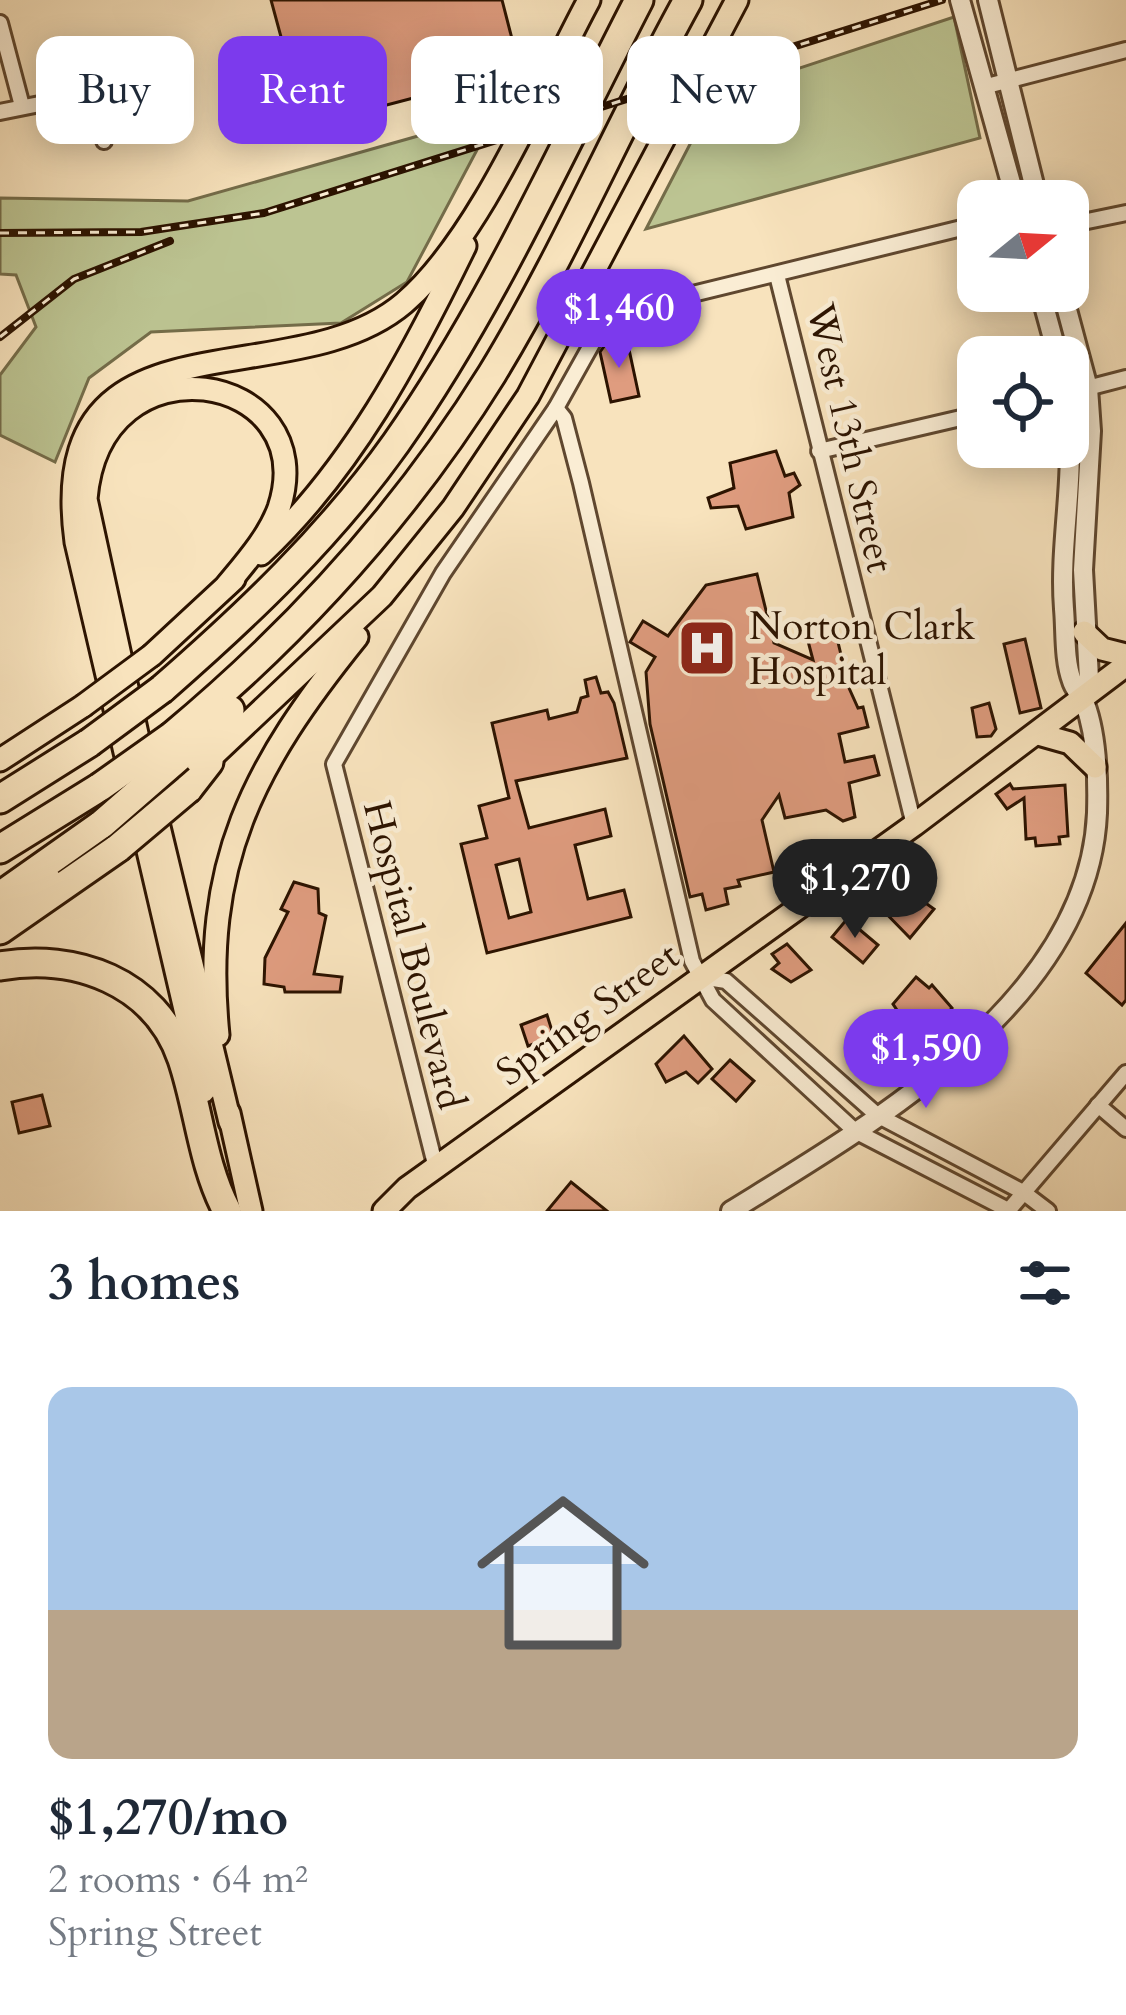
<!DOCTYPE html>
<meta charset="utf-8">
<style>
:root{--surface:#fff;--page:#f2f2f3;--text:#1f2937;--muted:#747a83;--accent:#7c3aed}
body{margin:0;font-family:Cardo,serif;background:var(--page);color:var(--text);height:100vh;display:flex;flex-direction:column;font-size:45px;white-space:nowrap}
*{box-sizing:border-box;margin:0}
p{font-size:39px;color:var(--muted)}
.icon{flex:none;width:66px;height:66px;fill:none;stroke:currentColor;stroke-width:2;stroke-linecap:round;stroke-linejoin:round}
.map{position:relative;height:1211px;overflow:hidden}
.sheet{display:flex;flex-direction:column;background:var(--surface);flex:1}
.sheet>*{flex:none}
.hud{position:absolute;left:36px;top:36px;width:1056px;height:108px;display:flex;gap:24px}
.needle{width:78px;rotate:72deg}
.tools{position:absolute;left:957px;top:180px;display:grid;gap:24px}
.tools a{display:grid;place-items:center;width:132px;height:132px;border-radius:24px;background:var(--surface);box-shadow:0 6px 30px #0003;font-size:60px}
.price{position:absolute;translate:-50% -102px;padding:0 27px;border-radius:42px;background:var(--accent);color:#fff;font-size:39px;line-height:78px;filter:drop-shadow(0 3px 6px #0008)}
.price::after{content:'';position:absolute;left:50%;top:72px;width:36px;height:27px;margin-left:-18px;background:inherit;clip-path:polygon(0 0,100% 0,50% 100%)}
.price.selected{background:#222;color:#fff}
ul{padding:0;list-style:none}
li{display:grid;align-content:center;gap:24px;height:636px;padding:0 48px}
li span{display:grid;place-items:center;height:372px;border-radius:24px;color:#555}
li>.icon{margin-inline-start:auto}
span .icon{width:216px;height:216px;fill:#fffc;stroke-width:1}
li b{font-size:51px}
h2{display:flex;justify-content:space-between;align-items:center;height:144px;padding:0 48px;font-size:51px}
.chip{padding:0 42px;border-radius:24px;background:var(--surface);box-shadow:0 6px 30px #0003;font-size:42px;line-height:108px}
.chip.selected{background:var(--accent);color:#fff}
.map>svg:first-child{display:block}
</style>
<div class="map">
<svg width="1126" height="1211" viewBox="0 0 1126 1211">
<rect width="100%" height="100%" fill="#f8e3bd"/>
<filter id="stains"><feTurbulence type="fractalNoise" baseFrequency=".00167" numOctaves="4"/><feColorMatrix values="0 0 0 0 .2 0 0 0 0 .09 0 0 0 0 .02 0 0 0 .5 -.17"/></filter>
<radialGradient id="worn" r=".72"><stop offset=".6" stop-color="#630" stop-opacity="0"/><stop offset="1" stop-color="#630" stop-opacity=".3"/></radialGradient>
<g fill="#bcc492" stroke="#746c49" stroke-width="3">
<polygon points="954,17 980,138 646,229 715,96"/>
<polygon points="496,114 407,282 341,323 151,332 89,378 55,462 0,435 0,375 36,327 16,275 0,274 0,198 188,201"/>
</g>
<g fill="#df9c7f" stroke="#2c1300" stroke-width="3" fill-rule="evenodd">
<polygon points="271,0 502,0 520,70 284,132 265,65 287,59"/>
<polygon points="627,340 639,396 611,402 600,352 605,345"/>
<polygon points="776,451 785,476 794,473 800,485 789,493 793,517 746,529 738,506 711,508 708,498 734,488 730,463"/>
<polygon points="757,574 774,643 813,660 808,641 836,634 849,688 858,708 863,707 868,727 839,734 845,762 874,756 879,775 849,783 855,817 843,821 826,810 785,818 779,795 762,820 774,872 738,880 740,886 725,889 728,904 706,910 702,894 690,897 650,724 646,672 655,657 630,642 643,621 668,636 706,585"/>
<polygon points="1025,639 1041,708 1020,713 1004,644"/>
<path d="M596 677 601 693 608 692 614 703 627 758 516 781 529 828 605 809 611 836 575 845 588 899 624 890 631 917 487 953 461 844 487 838 479 806 509 798 492 723 547 710 549 719 577 712 581 698 588 696 585 680ZM519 859 531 912 509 918 496 865Z"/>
<polygon points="989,703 996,729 991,736 977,737 972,708"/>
<polygon points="1010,784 1013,789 1065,785 1068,836 1059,837 1060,844 1036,846 1035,838 1026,839 1024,798 1007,809 996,794"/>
<polygon points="889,877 934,909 910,938 871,898"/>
<polygon points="294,882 318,889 319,913 326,916 314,974 342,977 340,992 285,992 284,987 264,984 265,958 288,912 281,909"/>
<polygon points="847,919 878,945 863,963 832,937"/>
<polygon points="1126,923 1126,1000 1122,1005 1086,973"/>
<polygon points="787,944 811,970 791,982 772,969 779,963 772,954"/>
<polygon points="916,977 929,988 932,985 952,1008 929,1035 903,1019 893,1004"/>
<polygon points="547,1015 554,1037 528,1046 521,1025"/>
<polygon points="684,1036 712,1069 698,1083 686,1072 666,1082 656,1064"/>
<polygon points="730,1060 754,1081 736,1101 712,1079"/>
<polygon points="42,1095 50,1126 19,1133 12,1102"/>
<polygon points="571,1182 607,1211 547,1211"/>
</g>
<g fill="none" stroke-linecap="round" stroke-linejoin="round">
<defs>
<g id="minor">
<polyline points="0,23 22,106"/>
<polyline points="983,87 1126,50"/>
<polyline points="0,112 80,96 107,109 104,141"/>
<polyline points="1068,225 1126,213"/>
<polyline points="777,275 914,825"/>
<polyline points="1068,393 1126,378"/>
<polyline points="556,408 564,418 581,483 692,961 713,1000 855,1131 1010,1211"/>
<polyline points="819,451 978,414"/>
<polyline points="701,977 726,981 877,1115 1023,1192 1048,1211"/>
<polyline points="1098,1105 1126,1129"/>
<polyline points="436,1168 334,764 443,573 556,408 594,340 619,312 978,224"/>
<polyline points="1008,1211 1126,1073"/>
</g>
<g id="tertiary">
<polyline points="960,0 1016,201"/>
<polyline points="988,0 1038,201"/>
<polyline points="1040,291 1058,357"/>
<polyline points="1062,291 1088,388 1091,431 1083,570 1089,678 1084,701"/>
<path d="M731 1211C873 1123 1089 1001 1097 813 1098 779 1097 736 1085 704 1082 696 1074 689 1072 681 1064 660 1066 631 1064 609 1059 545 1075 482 1068 418"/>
</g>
<g id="primary">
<path d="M261 554C352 469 411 357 465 246"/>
<polyline points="1084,632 1102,649 1126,655"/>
<polyline points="152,655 234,579"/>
<polyline points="1038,734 1070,743 1095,767"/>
<polyline points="0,760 83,706"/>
<path d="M144 766 86 499C100 331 324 371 279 508 269 536 246 562 227 585"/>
<polyline points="199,769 382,596 453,508 528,396 737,0"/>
<polyline points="153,802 230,1122"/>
<polyline points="0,911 50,879"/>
<path d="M218 1035C201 863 253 766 357 637"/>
<path d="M204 1091 76 542C43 300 289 401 404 303 480 238 541 89 589 0"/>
<polyline points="229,1113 251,1211"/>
<polyline points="384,1211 407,1188 914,825 1126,665"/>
</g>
<g id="motorway">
<path d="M162 689C248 614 330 536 396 443 492 306 562 149 639 0"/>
<path d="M172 736C298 631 405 514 492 374 565 254 620 123 688 0"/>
<polyline points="179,757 230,710"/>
<polyline points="188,789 209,762"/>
<polyline points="0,799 89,743"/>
<polyline points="0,849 100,787"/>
<polyline points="0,896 102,824"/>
<polyline points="0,930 118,848"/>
<path d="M0 966C75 953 155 981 182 1059 199 1109 202 1164 227 1211"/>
</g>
</defs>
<use href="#minor" stroke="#5f472f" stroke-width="20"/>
<use href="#tertiary" stroke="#5f472f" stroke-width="24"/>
<use href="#primary" stroke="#2c1300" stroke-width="27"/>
<use href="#motorway" stroke="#2c1300" stroke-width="33"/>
<use href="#minor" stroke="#faedd4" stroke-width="14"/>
<use href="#tertiary" stroke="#faedd4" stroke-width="18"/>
<use href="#primary" stroke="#f8e3bd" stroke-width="21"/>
<use href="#motorway" stroke="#f8e3bd" stroke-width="27"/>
<defs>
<g id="rail">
<polyline points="0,233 141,232 264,213 942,0"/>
<polyline points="0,337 74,279 170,241"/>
</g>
</defs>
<use href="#rail" stroke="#2c1300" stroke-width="8"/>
<use href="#rail" stroke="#faedd4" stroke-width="3" stroke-dasharray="9" stroke-linecap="butt"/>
<defs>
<polyline id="primary-bridge" points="83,706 152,655"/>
<g id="motorway-bridge">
<polyline points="89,743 162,689"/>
<polyline points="100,787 172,736"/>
<polyline points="102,824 179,757"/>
<polyline points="118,848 188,789"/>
</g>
</defs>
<use href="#primary-bridge" stroke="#2c1300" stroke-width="27" stroke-linecap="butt"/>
<use href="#motorway-bridge" stroke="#2c1300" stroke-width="33" stroke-linecap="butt"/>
<use href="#primary-bridge" stroke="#f8e3bd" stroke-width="21"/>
<use href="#motorway-bridge" stroke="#f8e3bd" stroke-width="27"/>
</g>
<defs>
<symbol id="hospital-square" viewBox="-11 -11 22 22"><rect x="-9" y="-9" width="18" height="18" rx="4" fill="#8f2418" stroke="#faedd4"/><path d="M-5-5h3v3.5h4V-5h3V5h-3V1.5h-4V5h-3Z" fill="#fff"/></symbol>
</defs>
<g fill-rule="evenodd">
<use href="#hospital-square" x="674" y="615" width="66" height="66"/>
</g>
<g text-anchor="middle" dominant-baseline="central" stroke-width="9" stroke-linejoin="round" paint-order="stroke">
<g font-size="39" fill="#2c1300" stroke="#faedd4">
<text transform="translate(850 438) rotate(77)">West 13th Street</text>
<text transform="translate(414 955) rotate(76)">Hospital Boulevard</text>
<text transform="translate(588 1014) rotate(-36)">Spring Street</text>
</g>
<g font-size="39" fill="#2c1300" stroke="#faedd4" text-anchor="start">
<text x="749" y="626">Norton Clark<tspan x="749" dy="45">Hospital</tspan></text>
</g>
</g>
<rect width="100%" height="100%" filter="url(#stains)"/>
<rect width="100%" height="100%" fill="url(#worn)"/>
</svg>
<div class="tools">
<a><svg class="needle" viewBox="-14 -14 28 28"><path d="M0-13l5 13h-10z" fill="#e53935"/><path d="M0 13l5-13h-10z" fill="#747a83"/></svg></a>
<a><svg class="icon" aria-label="locate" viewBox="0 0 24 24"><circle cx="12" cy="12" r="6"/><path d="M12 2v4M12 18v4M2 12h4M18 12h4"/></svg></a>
</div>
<b class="price" style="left:619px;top:371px">$1,460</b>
<b class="price selected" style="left:855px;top:941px">$1,270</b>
<b class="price" style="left:926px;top:1111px">$1,590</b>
<div class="hud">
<a class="chip">Buy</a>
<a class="chip selected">Rent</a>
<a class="chip">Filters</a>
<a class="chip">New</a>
</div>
</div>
<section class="sheet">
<h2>3 homes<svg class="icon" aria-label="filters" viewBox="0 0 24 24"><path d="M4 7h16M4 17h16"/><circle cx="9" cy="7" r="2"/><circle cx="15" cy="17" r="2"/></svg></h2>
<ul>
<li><span style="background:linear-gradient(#a9c7e8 60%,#b9a48a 0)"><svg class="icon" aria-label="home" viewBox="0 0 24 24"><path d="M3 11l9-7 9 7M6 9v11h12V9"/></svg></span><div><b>$1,270/mo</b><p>2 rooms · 64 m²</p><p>Spring Street</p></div></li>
</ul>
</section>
